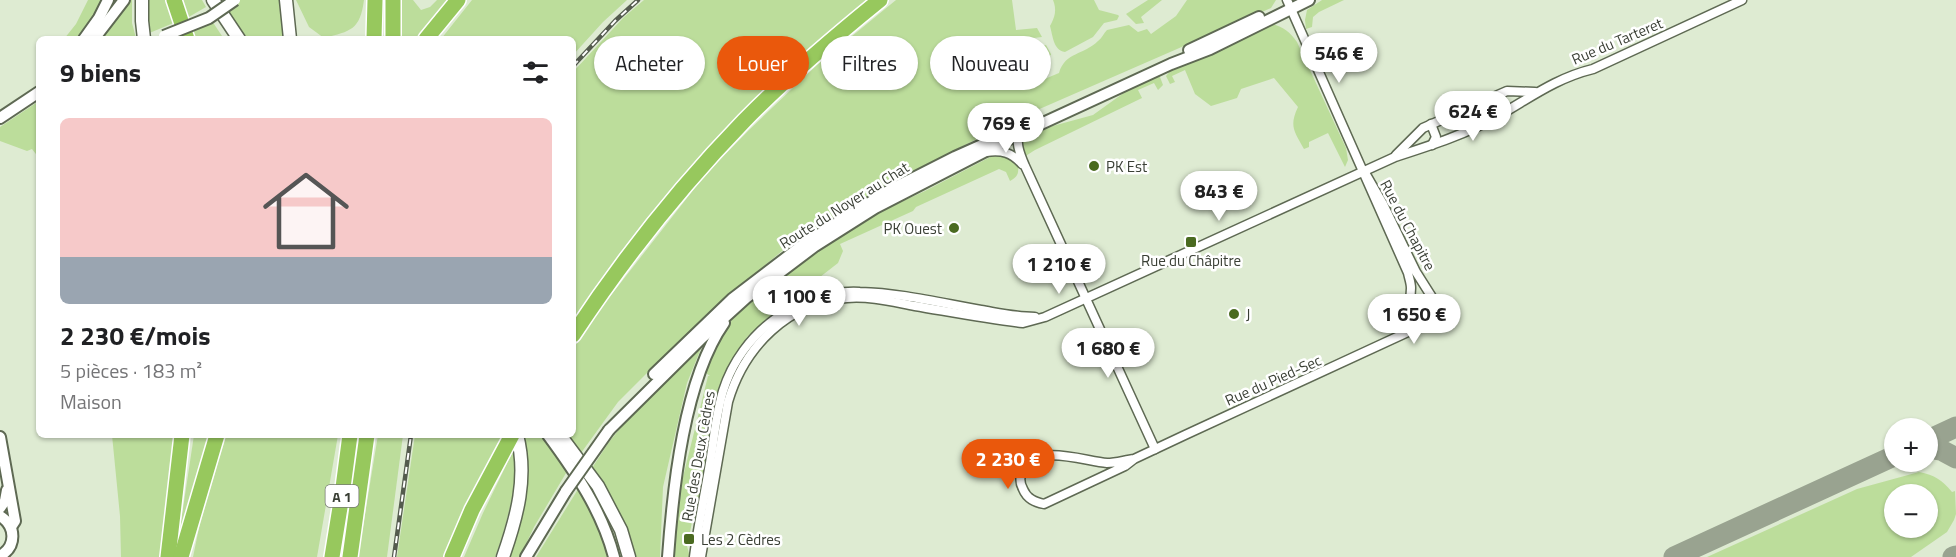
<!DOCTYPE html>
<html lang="fr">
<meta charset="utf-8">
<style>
:root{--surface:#fff;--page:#f2f2f2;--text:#202124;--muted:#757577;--line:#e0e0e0;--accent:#ea580c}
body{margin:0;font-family:"Titillium Web",sans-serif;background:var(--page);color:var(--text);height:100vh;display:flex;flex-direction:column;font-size:22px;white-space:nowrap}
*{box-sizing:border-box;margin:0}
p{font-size:20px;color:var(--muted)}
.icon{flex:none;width:33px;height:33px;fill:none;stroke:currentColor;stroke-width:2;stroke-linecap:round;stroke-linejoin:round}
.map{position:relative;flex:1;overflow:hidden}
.side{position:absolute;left:36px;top:36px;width:540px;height:402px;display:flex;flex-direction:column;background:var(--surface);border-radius:9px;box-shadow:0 2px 4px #0004}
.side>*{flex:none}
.banner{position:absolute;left:594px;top:36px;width:570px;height:54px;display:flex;gap:12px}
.tools{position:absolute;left:1884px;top:418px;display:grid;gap:12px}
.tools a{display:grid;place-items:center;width:54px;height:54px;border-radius:50%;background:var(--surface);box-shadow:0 2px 4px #0004;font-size:30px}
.price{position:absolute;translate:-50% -51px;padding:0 14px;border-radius:21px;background:#fff;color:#222;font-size:20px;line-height:39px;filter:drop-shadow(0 2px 3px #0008)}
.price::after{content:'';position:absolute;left:50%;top:36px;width:18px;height:14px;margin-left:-9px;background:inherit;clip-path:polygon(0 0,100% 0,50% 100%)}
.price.on{background:var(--accent);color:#fff}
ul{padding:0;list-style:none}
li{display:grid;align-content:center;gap:12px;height:318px;padding:0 24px}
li+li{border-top:2px solid var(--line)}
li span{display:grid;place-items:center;height:186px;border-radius:9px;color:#555}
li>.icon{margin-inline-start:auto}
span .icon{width:108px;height:108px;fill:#fffc;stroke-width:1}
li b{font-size:26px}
h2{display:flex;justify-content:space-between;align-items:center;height:72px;padding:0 24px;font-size:26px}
.pill{padding:0 21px;border-radius:27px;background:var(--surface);box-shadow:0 2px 4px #0004;font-size:21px;line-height:54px}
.pill.on{background:var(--accent);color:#fff}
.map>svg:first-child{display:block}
</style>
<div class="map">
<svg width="1956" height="557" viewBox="0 0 1956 557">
<rect width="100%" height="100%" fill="#deebd2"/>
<g fill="#bcdd9b" fill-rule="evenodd">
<polygon points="88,0 103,0 100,8 78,39 64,39 76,24"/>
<polygon points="129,0 132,0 132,23 136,38 98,39"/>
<polygon points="148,0 166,0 176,22 147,34"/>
<polygon points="180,0 202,0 206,7 187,18"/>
<polygon points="240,0 281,0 283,39 248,39 228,11"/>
<path d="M296 0H364C360 30 351 31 324 38L309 27Z"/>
<polygon points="402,0 413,0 421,10 430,7 437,0 451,0 420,39 402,39"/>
<polygon points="472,0 627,0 603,22 573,55 573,39 441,39"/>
<path d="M644 0H869C752 89 654 198 573 320V72L624 17Z"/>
<path d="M896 0H1012L1016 30 1037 28 1042 37 1025 39 1024 47 1034 48 1046 45 1051 54V55L1023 67 1026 74 1015 76 1024 82 1033 79 1035 83 1059 73C1065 52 1084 55 1098 41 1102 38 1104 33 1107 30L1129 25 1138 32 1147 29 1151 34 1176 16 1187 0H1276L1271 8 1014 120 908 174 840 213 795 240 705 316 652 368 618 402 581 453 567 435H573V349L597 313 705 175 749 130 818 64Z"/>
<path d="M1053 0H1094L1099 10 1118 15 1119 16 1117 20 1104 23 1093 37 1065 52C1053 50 1053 36 1050 26 1055 17 1057 10 1053 0Z"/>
<polygon points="1148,0 1162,0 1141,17 1144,23 1136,24 1126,14"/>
<polygon points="1322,0 1344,0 1319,12 1313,17 1312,27 1306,29 1305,20 1307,10"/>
<polygon points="212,21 224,39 195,39 192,31"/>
<path d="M1272 24C1284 27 1290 32 1297 42L1346 148 1348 160 1345 167 1328 133 1309 142V147L1304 149C1294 131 1289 126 1298 107L1274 78 1241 89 1237 98 1211 106 1195 94 1185 70 1172 76 1175 82 1170 84 1166 76 1171 70Z"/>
<polygon points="1155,76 1160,77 1163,85 1158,90 1154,83 1138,90 1142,98 1035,150 1024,157 1020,137 1038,130 1093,115 1132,87"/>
<polygon points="39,101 39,158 32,149 27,151 0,141 0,127"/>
<path d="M996 154 1008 157 1018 166C1019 174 1017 177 1010 181L1006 172 999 169 916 207 913 211 840 244 843 251 838 263 766 319 747 337 730 364 721 383 702 496 695 508 687 546 690 557H674L681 485 708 376H710L706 373 718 341 735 315 753 299 838 237 879 212 925 191Z"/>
<polygon points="704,341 687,383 663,487 660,557 634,557 605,488 592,468 609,442 644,399"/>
<polygon points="112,435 177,435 163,557 121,557 120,516"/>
<polygon points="194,435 212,435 176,555"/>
<polygon points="226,435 338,435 317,557 193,557 200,523"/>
<polygon points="378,435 403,435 387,557 358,557"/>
<polygon points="415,435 502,435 444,557 397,557"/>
<path d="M523 435H543L569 468 534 527 520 557H508C526 509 531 487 523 435Z"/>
<path d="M514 449C522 470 504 535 495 557H464L483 513Z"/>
<path d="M1919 472C1935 475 1942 480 1952 492L1955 491 1956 514 1954 520 1947 532 1911 557H1707L1857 489ZM1894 495H1928V528H1894Z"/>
<polygon points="580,486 591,505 611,557 536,557"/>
</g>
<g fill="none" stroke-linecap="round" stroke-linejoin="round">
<g stroke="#99a390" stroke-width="21">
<polyline points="1928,440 1956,427"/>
<polyline points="1928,448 1941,450 1956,458"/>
<polyline points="1674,557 1894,456"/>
<polyline points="1953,557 1956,556"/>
</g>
<defs>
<g id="minor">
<path d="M1287 0 1408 273C1409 278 1411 283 1411 288 1411 305 1403 311 1416 326L1423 325 1433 321 1437 311 1435 302 1416 272 1383 204 1364 171"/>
<polyline points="1431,124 1436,137 1432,145"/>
<path d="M1020 127C1015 142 1019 152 1025 166L1155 449"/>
<path d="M986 152C1002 150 1011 152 1022 164"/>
<polyline points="1396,155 1423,128 1507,91 1535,92"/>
<path d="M1134 459C1125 460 1116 463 1107 463 1084 461 1038 444 1024 468 1020 474 1019 482 1023 489 1027 499 1035 502 1044 504L1125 466 1134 459 1185 435 1423 325"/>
<path d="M694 557C698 526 705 494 710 463 714 439 716 414 723 391 741 333 799 289 860 292 901 293 941 303 981 310 999 313 1017 317 1035 317"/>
<path d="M701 557 728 402C744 347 788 302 847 298 870 296 893 302 915 306 951 312 987 319 1023 323L1045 317 1395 157C1429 146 1467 134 1498 116 1530 98 1556 78 1593 69L1742 0"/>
</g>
<g id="tertiary">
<polyline points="84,39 99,18 108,0"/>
<polyline points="94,39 124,0"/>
<polyline points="1189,50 1259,17"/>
<polyline points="0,118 39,92"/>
<polyline points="654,374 732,299 804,244 890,190 955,157 1011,132"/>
<polyline points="609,430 703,337 746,298 815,246 875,208 1017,135 1171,64 1210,49 1309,0"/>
<path d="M548 435C576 473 602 511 614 557"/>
<polyline points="0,437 15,521 11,527"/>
<polyline points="0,508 5,501 7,490"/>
<path d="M0 516C16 526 17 546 0 556"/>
<polyline points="526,557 566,491"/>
<path d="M668 557C673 488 684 380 724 323"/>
</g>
<g id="secondary">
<polyline points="142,0 142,21 144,39"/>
<polyline points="213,0 239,39"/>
<polyline points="286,0 290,39"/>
<polyline points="560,435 598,486 621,530 629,557"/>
<path d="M503 557C517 517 528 477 517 435"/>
</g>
<g id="motorway">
<polyline points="174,0 187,39"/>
<polyline points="374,39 375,0"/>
<polyline points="393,39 393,0"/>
<polyline points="426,39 458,0"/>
<path d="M573 335C623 259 680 187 744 121 786 78 833 38 880 0"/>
<polyline points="168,557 182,435"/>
<polyline points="181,557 217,435"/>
<polyline points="332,557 342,495 350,435"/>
<polyline points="350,557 367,435"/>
<polyline points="452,557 472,510 512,435"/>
</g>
</defs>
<use href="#minor" stroke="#5e6953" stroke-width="11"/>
<use href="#tertiary" stroke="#5e6953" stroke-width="14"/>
<use href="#secondary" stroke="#5e6953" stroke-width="15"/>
<use href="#motorway" stroke="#fff" stroke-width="18"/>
<use href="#minor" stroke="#fff" stroke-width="8"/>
<use href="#tertiary" stroke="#fff" stroke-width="10"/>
<use href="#secondary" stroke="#fff" stroke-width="12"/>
<use href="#motorway" stroke="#97c85d" stroke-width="15"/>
<defs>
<g id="rail">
<polyline points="573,66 615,21 638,0"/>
<polyline points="394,557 411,435"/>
</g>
</defs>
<use href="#rail" stroke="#545b4e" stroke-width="4.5"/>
<use href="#rail" stroke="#fff" stroke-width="2" stroke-dasharray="7" stroke-linecap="butt"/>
<defs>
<g id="tertiary-bridge">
<polyline points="164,36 209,18 235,0"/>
<polyline points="566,491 609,430"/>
</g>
</defs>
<use href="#tertiary-bridge" stroke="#5e6953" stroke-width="14" stroke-linecap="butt"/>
<use href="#tertiary-bridge" stroke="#fff" stroke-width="10"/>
</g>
<g fill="#4a6a20" stroke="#fff" stroke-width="2">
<circle cx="1094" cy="166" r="6"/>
<circle cx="954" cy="228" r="6"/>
<rect x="1185" y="236" width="12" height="12" rx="3"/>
<circle cx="1234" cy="314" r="6"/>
<rect x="683" y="533" width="12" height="12" rx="3"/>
</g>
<g text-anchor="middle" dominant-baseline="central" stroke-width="5" stroke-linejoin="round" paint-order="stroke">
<rect fill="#fff" stroke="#757972" stroke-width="1.5" x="325.5" y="485" width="33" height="22" rx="4.5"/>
<g font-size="14" font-weight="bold" fill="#3a3f35">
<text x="342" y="496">A 1</text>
</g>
<g font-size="15" fill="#3a3f35" stroke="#fff">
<text transform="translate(1617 41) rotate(-23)">Rue du Tarteret</text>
<text transform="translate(844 205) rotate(-32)">Route du Noyer au Chat</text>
<text transform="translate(1408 225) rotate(62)">Rue du Chapitre</text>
<text transform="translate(1273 380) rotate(-24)">Rue du Pied-Sec</text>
<text transform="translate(698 456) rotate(-80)">Rue des Deux Cèdres</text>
</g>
<g font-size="15" fill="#3a3f35" stroke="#fff" text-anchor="start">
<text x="1106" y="166">PK Est</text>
<text x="942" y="228" text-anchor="end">PK Ouest</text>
<text x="1191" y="260" text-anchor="middle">Rue du Châpitre</text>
<text x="1246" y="314">J</text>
<text x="701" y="539">Les 2 Cèdres</text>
</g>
</g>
</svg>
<div class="tools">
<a>+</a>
<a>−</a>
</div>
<b class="price" style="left:1339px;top:84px">546 €</b>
<b class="price" style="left:1473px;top:142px">624 €</b>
<b class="price" style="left:1006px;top:154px">769 €</b>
<b class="price" style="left:1219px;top:222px">843 €</b>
<b class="price" style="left:1059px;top:295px">1 210 €</b>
<b class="price" style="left:799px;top:327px">1 100 €</b>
<b class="price" style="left:1414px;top:345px">1 650 €</b>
<b class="price" style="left:1108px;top:379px">1 680 €</b>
<b class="price on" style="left:1008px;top:490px">2 230 €</b>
<div class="banner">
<a class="pill">Acheter</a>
<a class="pill on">Louer</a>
<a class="pill">Filtres</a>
<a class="pill">Nouveau</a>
</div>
<section class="side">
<h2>9 biens<svg class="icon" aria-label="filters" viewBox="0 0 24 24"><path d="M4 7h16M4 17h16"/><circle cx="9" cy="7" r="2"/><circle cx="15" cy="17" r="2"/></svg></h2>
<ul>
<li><span style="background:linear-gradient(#f6c9c9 75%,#9aa5b1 0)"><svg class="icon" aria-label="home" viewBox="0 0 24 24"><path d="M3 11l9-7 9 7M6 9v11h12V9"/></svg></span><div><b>2 230 €/mois</b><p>5 pièces · 183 m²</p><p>Maison</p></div></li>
</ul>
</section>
</div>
